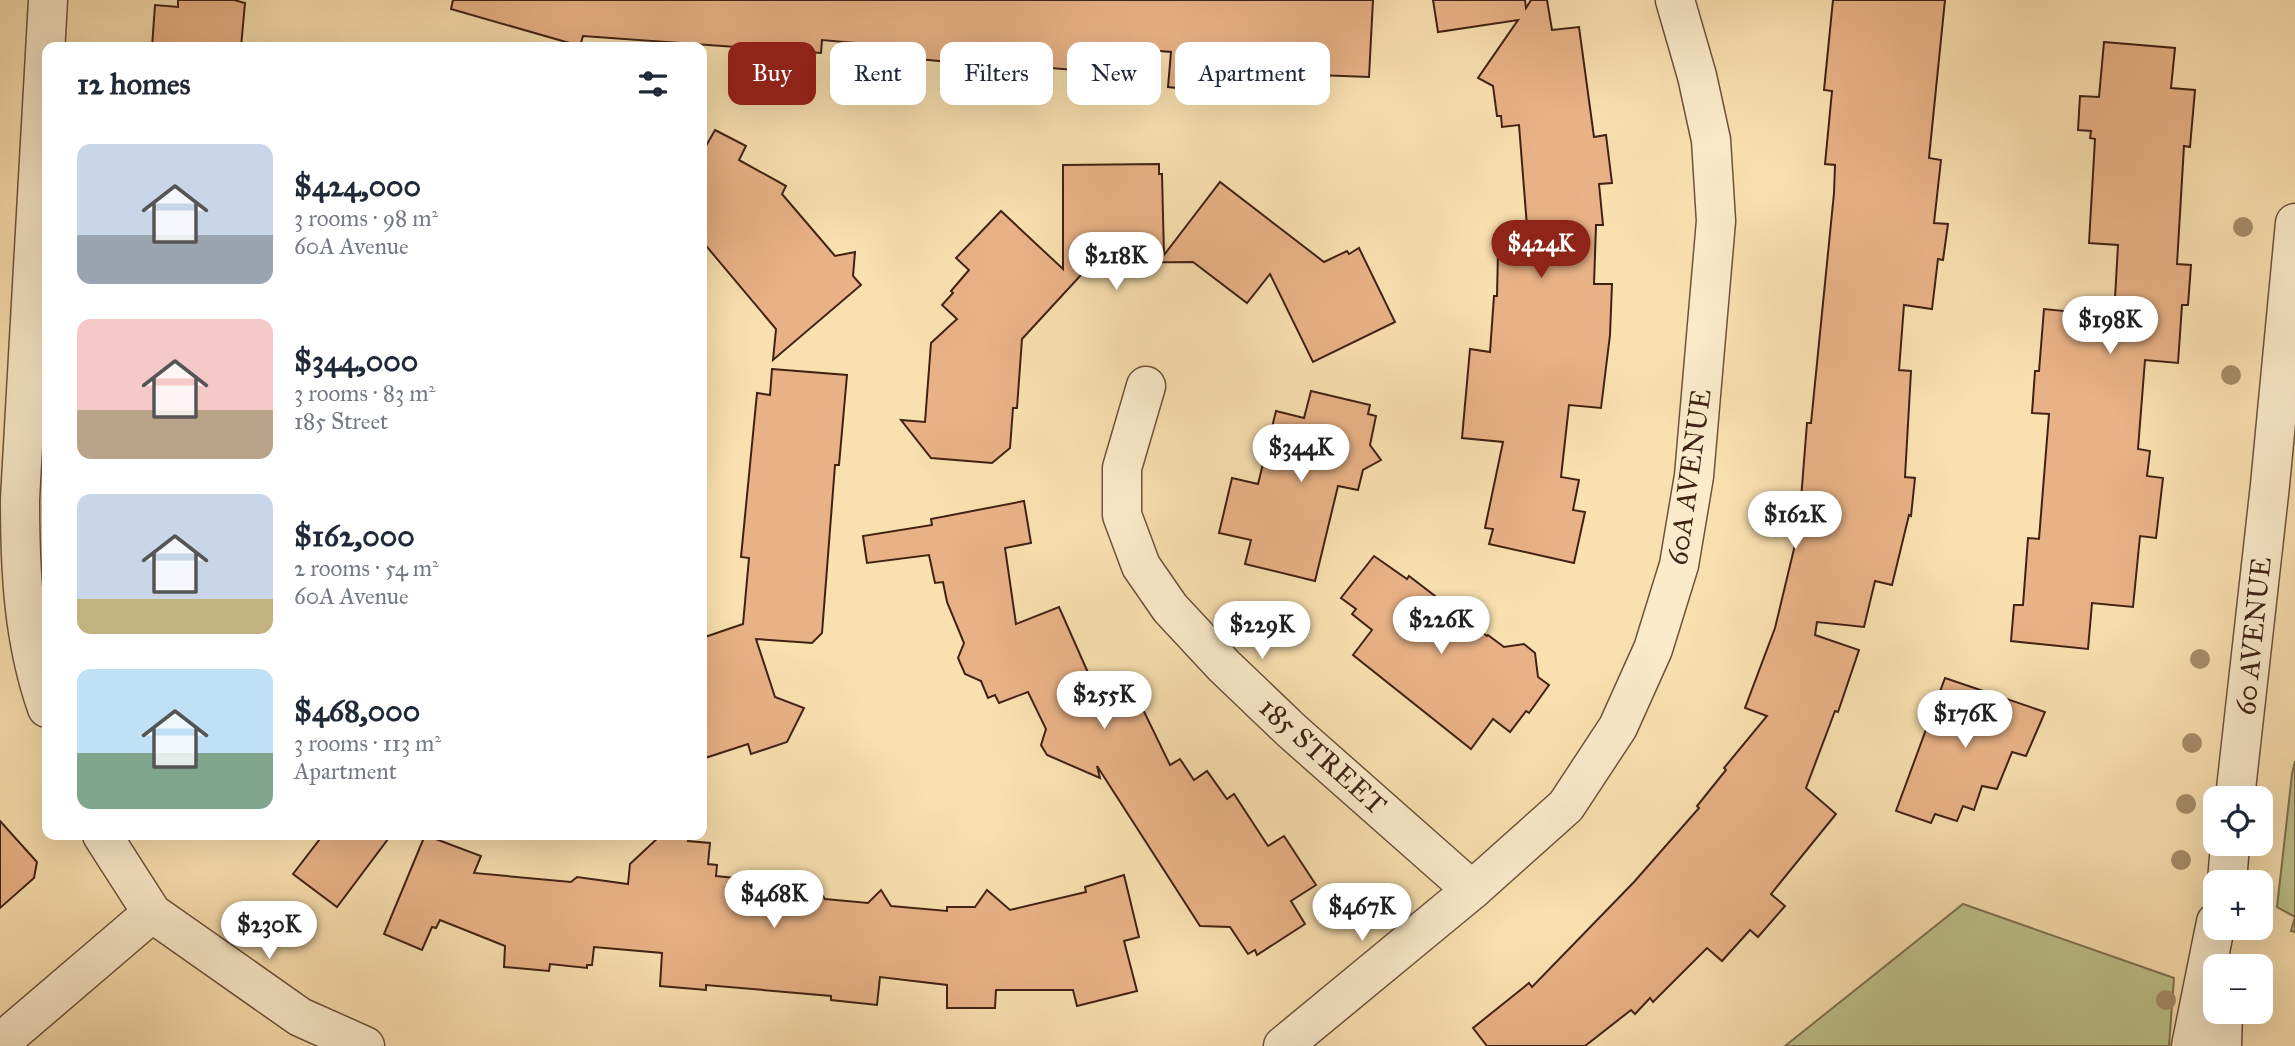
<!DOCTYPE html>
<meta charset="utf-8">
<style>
:root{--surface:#fff;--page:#f6f6f7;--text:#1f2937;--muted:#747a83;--accent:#8f2418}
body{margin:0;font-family:"IM FELL Great Primer",serif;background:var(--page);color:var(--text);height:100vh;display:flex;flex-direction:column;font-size:26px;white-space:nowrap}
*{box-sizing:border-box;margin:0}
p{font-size:23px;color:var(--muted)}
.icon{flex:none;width:38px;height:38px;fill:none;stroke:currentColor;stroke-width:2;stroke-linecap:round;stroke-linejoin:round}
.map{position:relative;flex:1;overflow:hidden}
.panel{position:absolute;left:42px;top:42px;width:665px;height:798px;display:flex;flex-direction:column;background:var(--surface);border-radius:14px;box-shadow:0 7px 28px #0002}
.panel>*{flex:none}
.top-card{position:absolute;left:728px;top:42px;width:665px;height:63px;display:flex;gap:14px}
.controls{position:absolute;left:2203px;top:786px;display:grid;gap:14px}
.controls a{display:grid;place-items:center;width:70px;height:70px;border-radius:14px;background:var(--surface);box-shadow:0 7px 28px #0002;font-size:35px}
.price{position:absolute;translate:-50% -60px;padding:0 16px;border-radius:24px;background:#fff;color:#222;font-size:23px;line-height:46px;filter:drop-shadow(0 2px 4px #0008)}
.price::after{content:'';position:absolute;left:50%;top:42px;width:21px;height:16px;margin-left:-10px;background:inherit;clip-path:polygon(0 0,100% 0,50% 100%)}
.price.on{background:var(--accent);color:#fff}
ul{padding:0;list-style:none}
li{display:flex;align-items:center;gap:21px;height:175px;padding:0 35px}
li span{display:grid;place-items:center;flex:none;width:196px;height:140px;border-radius:14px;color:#555}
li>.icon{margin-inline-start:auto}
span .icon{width:84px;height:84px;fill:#fffc;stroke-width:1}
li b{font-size:30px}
h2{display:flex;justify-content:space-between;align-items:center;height:84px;padding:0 35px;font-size:30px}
.tag{padding:0 24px;border-radius:14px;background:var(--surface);box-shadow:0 7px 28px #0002;font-size:24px;line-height:63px}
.tag.on{background:var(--accent);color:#fff}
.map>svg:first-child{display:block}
</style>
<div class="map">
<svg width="2295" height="1046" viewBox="0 0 2295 1046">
<rect width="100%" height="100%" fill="#f9e0af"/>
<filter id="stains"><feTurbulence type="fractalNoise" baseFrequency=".00286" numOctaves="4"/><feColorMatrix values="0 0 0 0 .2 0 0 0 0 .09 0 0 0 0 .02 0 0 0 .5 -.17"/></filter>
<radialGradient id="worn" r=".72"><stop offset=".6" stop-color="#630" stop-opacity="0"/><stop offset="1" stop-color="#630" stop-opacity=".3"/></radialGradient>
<g fill="#bec28a" stroke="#7f7250" stroke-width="2">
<polygon points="2295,761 2295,932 2291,931 2295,917 2277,907 2292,774"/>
<polygon points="1963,904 2174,978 2169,1046 1785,1046"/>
</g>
<g fill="#e9b286" stroke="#402215" stroke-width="2">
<polygon points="178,0 234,0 245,3 241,47 152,47 155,5 178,7"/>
<polygon points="453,0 1373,0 1369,77 1266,73 1263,97 1168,87 1171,52 1101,46 1098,72 1051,68 1050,72 888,56 889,46 822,40 821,53 583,36 580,46 451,9"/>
<polygon points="1433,0 1525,0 1526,8 1531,0 1547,0 1552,30 1579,27 1594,137 1606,135 1612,183 1599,184 1603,225 1596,225 1594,284 1612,284 1610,335 1601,408 1569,405 1561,477 1579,480 1573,510 1585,512 1574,563 1489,544 1493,529 1485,528 1503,442 1462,438 1470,349 1490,352 1494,296 1497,296 1498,251 1529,252 1519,125 1502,127 1501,116 1497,116 1493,86 1478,78 1518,20 1438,32"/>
<polygon points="1833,0 1945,0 1929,158 1941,160 1934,223 1948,224 1943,260 1938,259 1932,309 1904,305 1899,370 1911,371 1905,477 1915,478 1911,516 1909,515 1892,585 1875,581 1864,627 1817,622 1815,635 1859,650 1838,712 1835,711 1806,788 1836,814 1771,894 1785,906 1758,937 1750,930 1722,961 1707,948 1653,1002 1650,998 1635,1014 1631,1010 1585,1046 1487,1046 1473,1028 1529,983 1532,987 1634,882 1699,808 1697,806 1726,770 1724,768 1767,716 1745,708 1775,628 1805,503 1801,499 1807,423 1811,423 1834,193 1835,165 1825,164 1832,91 1824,90"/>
<polygon points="2104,42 2175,48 2171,88 2195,90 2190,147 2184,146 2177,264 2191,265 2188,305 2182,305 2178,363 2145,360 2138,449 2150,451 2147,476 2163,478 2156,538 2140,536 2133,607 2092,603 2088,649 2011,641 2014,605 2023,605 2028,538 2039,539 2049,414 2032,413 2035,371 2039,371 2044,309 2114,316 2118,245 2089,243 2095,139 2090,138 2091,131 2078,130 2080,96 2099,97"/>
<polygon points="715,130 746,146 739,160 786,186 782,194 835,256 855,252 853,276 861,285 773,360 776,329 702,241 702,153"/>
<polygon points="1159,164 1159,174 1162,174 1164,255 1220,182 1324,262 1347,251 1349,254 1359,248 1395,322 1313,362 1270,274 1247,303 1193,262 1092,263 1022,339 1017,408 1013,408 1010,448 992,463 931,458 901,420 925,422 931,343 957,319 942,305 953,293 951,291 969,270 956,258 1001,211 1063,269 1063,165"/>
<polygon points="772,369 847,375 839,465 835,465 822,633 812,643 756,639 775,697 804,708 787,742 751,754 748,744 702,759 702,638 743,624 749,558 741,557 757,393 770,395"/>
<polygon points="1311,391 1370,405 1368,414 1376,416 1370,445 1381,460 1363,470 1358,490 1338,486 1315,581 1245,564 1251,540 1219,533 1232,478 1258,484 1276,411 1304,418"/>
<polygon points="1024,501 1031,543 1005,548 1016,624 1059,607 1105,711 1136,695 1170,765 1180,759 1194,780 1207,771 1227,799 1234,794 1268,846 1284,836 1316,885 1291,901 1305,924 1257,955 1255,950 1248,954 1230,927 1200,926 1097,766 1100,778 1047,755 1041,745 1046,729 1028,692 999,703 995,695 988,698 981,681 965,674 958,658 964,643 947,602 943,582 935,583 929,555 867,563 863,536 932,525 931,519"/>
<polygon points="1374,556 1407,579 1409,576 1487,636 1488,635 1504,647 1524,644 1535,653 1538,677 1549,685 1529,713 1526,711 1510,732 1493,719 1471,749 1353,655 1372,630 1352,614 1356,609 1341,598"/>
<polygon points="1945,678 2045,712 2026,756 2012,752 1997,789 1982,786 1974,810 1963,806 1957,821 1935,814 1931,823 1896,811"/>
<polygon points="0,821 37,862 34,878 0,908"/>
<polygon points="323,835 391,835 337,907 293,874"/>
<polygon points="425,835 481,856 474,873 571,882 577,877 628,884 630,864 661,835 689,838 688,841 710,843 708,864 717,865 716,876 766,881 766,884 819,890 825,899 868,903 881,890 891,906 947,911 947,907 975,907 987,890 1010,910 1086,892 1085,887 1124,875 1139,937 1124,941 1137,991 1077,1006 1073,990 996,990 995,1008 947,1008 947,985 880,977 877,1005 831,1000 831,996 706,985 706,990 660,986 662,953 594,947 592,965 587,965 587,968 550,964 549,971 504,967 505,946 440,920 436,928 432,927 422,950 384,934"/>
</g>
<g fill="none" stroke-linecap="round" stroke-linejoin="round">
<defs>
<g id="minor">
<polyline points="1146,386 1122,468 1122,515 1141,566 1170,608 1224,666 1292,731 1472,890"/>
<path d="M47 708C23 640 20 570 20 499L48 0"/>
<polyline points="102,835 152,913 300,1017 365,1046"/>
<polyline points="0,1043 152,913"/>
<polyline points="1283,1046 1472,890 1566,806 1618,727 1653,649 1679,565 1694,476 1716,221 1711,140 1697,76 1675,0"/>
</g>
<g id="tertiary">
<polyline points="2235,798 2270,485 2295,223"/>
<polyline points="2227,882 2230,844"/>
<polyline points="2191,1046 2216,922"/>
<polyline points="2222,1046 2223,1012"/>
</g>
</defs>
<use href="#minor" stroke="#6e523c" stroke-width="41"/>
<use href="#tertiary" stroke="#6e523c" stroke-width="41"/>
<use href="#minor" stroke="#fbebcb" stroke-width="38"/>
<use href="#tertiary" stroke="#fbebcb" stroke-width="38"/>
</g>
<g fill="#a58e6a">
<circle cx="2243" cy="227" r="10"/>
<circle cx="2231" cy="375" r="10"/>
<circle cx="2200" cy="659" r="10"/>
<circle cx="2192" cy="743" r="10"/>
<circle cx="2186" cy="804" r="10"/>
<circle cx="2181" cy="860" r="10"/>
<circle cx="2166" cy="1000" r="10"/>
</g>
<g text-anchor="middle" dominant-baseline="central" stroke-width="5" stroke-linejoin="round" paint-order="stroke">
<g font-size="28" fill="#402215" stroke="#fbebcb">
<text transform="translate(1689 477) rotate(-82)">60A AVENUE</text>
<text transform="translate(2253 636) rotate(-84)">60 AVENUE</text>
<text transform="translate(1323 756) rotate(42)">185 STREET</text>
</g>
</g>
<rect width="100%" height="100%" filter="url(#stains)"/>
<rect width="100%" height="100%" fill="url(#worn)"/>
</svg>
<div class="controls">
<a><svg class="icon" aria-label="locate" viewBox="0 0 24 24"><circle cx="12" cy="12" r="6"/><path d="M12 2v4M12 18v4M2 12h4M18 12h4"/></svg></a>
<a>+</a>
<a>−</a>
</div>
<b class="price on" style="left:1541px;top:280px">$424K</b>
<b class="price" style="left:1116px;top:292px">$218K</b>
<b class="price" style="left:2110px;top:356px">$198K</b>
<b class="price" style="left:1301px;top:484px">$344K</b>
<b class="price" style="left:1795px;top:551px">$162K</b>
<b class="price" style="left:1441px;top:656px">$226K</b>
<b class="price" style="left:1262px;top:661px">$229K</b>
<b class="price" style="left:1104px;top:731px">$255K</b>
<b class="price" style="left:1965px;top:750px">$176K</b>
<b class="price" style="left:774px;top:930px">$468K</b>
<b class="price" style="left:1362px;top:943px">$467K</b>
<b class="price" style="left:269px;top:961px">$230K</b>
<div class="top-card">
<a class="tag on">Buy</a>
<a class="tag">Rent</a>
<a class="tag">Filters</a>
<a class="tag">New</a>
<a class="tag">Apartment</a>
</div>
<section class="panel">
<h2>12 homes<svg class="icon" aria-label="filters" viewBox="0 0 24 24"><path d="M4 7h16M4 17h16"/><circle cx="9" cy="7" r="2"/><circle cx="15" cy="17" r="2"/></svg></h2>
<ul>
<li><span style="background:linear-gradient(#c9d6e8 65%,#9aa5b1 0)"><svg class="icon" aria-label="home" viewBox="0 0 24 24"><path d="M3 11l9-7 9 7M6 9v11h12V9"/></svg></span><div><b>$424,000</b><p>3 rooms · 98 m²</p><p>60A Avenue</p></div></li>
<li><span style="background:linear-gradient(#f6c9c9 65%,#b9a48a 0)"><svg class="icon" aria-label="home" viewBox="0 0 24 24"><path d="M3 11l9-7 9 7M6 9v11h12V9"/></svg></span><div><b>$344,000</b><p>3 rooms · 83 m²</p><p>185 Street</p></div></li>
<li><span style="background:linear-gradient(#c9d6e8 75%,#c2b280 0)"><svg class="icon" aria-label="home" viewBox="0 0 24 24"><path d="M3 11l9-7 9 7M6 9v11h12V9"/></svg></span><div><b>$162,000</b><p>2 rooms · 54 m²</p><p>60A Avenue</p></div></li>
<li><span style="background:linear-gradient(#bfe0f5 60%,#7fa58c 0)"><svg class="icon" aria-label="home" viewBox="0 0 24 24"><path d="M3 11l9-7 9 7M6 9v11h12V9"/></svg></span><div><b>$468,000</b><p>3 rooms · 113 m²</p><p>Apartment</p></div></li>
</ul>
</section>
</div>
